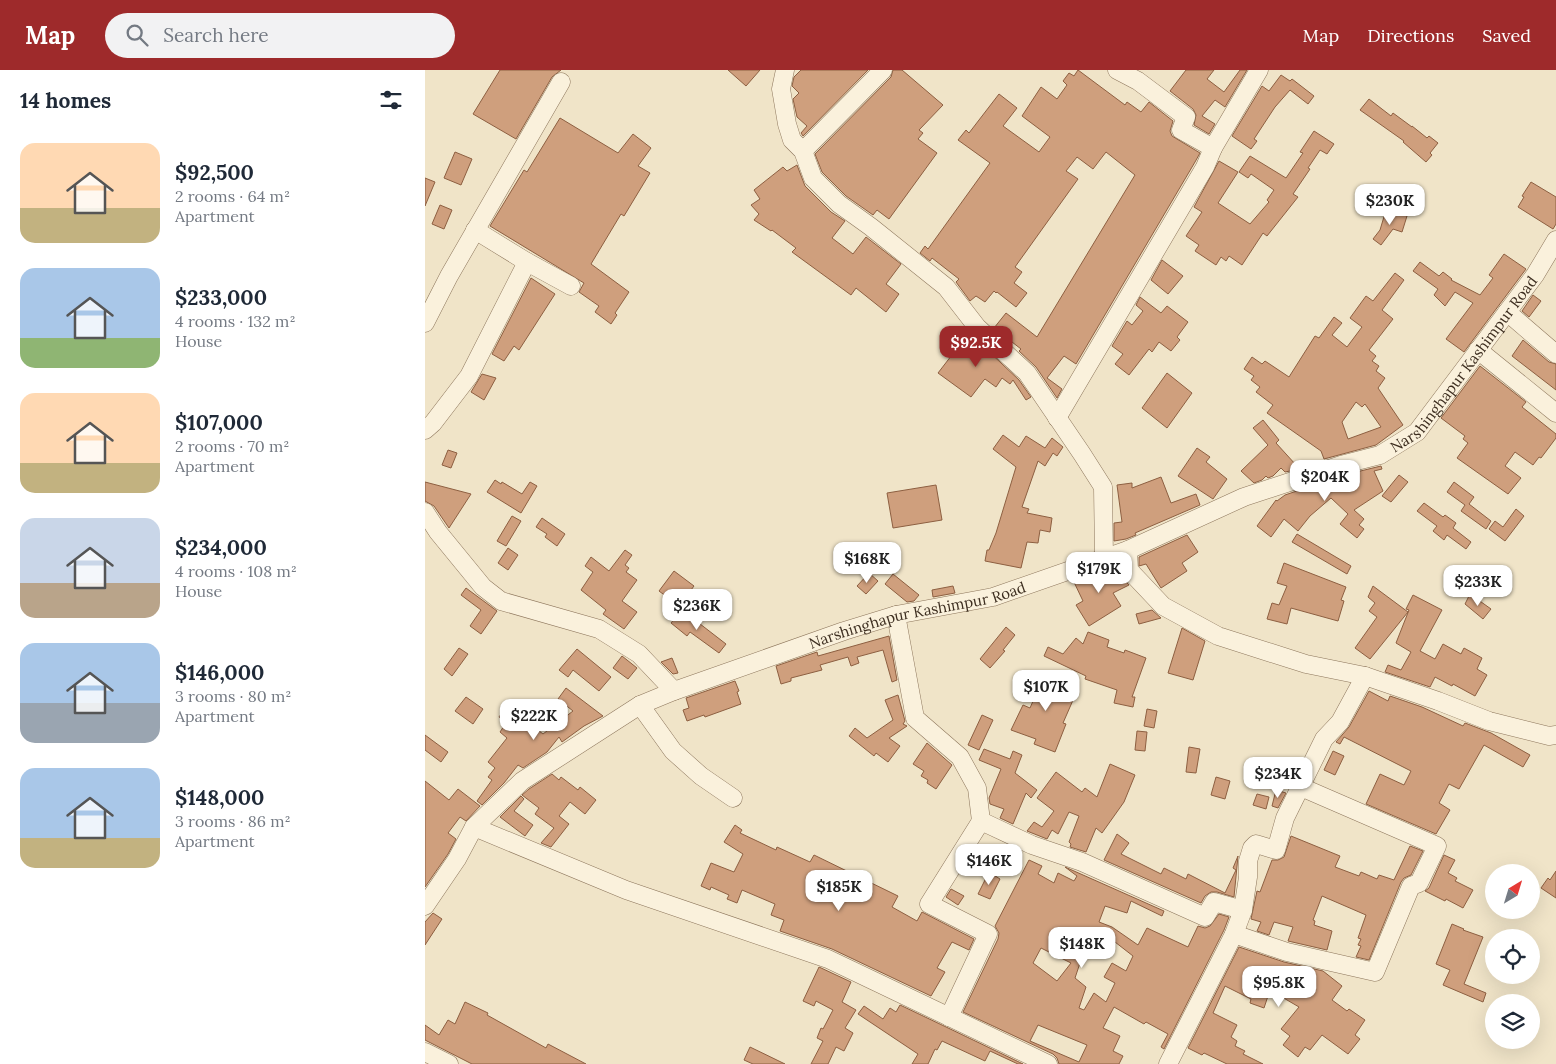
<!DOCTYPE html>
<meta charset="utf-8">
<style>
:root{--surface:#fff;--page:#f2f2f3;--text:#1f2937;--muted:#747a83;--accent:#9e2a2b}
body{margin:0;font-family:Lora,serif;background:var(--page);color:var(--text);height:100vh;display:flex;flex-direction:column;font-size:19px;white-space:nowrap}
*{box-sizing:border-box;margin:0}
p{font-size:16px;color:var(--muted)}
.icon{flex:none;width:28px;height:28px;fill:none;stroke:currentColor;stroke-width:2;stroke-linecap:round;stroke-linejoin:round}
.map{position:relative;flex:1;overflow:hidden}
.panel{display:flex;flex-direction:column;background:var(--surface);width:425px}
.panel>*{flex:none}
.needle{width:32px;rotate:38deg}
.buttons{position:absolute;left:1060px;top:794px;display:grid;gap:10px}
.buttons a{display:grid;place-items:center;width:55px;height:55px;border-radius:50%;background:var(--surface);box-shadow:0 5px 20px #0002;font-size:25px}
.price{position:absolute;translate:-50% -42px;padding:0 11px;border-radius:10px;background:#fff;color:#222;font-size:16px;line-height:32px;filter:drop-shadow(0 1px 2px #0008)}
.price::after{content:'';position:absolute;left:50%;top:30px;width:15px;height:11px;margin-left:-8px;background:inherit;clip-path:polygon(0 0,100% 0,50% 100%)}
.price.selected{background:var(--accent);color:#fff}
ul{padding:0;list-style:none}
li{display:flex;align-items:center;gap:15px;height:125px;padding:0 20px}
li span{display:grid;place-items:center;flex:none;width:140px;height:100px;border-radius:15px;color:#555}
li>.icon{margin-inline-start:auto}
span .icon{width:60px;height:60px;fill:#fffc;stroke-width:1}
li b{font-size:21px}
h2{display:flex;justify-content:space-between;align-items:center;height:60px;padding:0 20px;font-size:21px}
header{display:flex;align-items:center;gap:30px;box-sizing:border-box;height:70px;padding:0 25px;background:var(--accent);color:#fff}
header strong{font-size:24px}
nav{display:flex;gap:28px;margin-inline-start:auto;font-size:18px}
.search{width:350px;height:45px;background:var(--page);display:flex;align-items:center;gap:12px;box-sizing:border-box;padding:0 18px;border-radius:28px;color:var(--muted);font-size:19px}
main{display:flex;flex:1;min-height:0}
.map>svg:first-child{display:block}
</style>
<header>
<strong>Map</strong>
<div class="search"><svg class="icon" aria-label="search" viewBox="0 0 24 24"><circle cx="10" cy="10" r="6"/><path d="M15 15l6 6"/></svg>Search here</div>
<nav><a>Map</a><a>Directions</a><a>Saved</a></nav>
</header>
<main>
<section class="panel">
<h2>14 homes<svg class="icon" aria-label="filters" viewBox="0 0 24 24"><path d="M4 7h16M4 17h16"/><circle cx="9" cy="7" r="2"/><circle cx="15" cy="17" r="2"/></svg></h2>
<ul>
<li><span style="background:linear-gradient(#ffd9b3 65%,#c2b280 0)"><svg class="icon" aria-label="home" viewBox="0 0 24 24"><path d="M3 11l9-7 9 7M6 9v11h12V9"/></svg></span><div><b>$92,500</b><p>2 rooms · 64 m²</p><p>Apartment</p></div></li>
<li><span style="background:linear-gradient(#a9c7e8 70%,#8fb573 0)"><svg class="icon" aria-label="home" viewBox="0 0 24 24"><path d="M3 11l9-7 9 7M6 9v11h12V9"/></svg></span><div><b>$233,000</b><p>4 rooms · 132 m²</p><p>House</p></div></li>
<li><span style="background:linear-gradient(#ffd9b3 70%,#c2b280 0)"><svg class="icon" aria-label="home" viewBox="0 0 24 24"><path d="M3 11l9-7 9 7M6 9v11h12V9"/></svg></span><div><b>$107,000</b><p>2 rooms · 70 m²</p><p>Apartment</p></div></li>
<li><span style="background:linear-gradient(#c9d6e8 65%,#b9a48a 0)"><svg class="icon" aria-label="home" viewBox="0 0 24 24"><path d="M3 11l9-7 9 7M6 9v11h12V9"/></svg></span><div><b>$234,000</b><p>4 rooms · 108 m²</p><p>House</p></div></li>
<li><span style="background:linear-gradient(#a9c7e8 60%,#9aa5b1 0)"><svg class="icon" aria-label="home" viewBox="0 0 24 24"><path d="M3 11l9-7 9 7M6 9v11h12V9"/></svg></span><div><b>$146,000</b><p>3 rooms · 80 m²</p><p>Apartment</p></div></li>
<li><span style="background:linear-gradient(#a9c7e8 70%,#c2b280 0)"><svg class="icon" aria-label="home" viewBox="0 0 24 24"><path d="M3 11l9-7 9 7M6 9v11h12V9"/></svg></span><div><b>$148,000</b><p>3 rooms · 86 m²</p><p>Apartment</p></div></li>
</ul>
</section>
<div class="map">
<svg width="1131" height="994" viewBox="0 0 1131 994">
<rect width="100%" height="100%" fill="#f0e4c8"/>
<g fill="#cf9f7d" stroke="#8d5f41" fill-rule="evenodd">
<polygon points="75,0 136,0 127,7 91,69 48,44"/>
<polygon points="303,0 335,0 321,16"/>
<polygon points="376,0 443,0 378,66 376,63 382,56 372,47 368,29 374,23 367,16 369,7"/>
<polygon points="468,0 477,0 518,35 494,60 498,63 493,69 512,83 464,149 452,140 448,145 421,126 397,102 390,84 466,7"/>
<polygon points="653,0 700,35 702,32 716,42 724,32 748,51 745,61 747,66 775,83 770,92 651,294 639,286 622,308 637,319 632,328 611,297 594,281 596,279 569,258 581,243 612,267 710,105 681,82 668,99 652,87 641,101 653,109 590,197 597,202 589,213 602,223 591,237 572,222 571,223 569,221 560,232 551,226 545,231 531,212 534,209 507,188 505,191 495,183 500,176 503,179 565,93 533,70 541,60 544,63 574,24 592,38 578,56 614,82 625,67 597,46 616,17 632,29 642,15 638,11 644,3 649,6"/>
<polygon points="761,0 789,0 782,9 799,22 815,0 822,0 800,37 790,30 777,46 790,54 784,64 769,55 771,45 768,39 745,21"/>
<polygon points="856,5 865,11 867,9 889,26 883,34 865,20 850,37 829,69 832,71 826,79 807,66 837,16 844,21"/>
<polygon points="944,29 966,46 968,43 987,57 987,56 1002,68 1004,66 1013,73 1005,83 1007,85 1001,92 978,72 979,71 935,40"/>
<polygon points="135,48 193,83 208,64 226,78 213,96 225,103 199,146 196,144 166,194 204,222 190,243 192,245 186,254 170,242 174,236 154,222 159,213 65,156 99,100 102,102"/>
<polygon points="889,61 909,74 902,84 895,80 883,98 885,99 868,124 873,127 842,166 838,163 817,195 804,186 801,191 796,187 791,195 770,181 774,175 761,166 777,142 769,137 794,91 813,102 793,133 825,154 844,132 842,130 849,120 826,104 823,108 814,102 825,86 861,108 878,83 875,82"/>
<polygon points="30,82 47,89 36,115 19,108"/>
<polygon points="372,95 380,116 406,142 420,151 407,168 428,184 441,167 476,194 461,214 474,224 461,242 431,218 426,225 367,182 371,178 347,160 346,161 329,150 334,144 326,135 335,129 329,120 358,97 362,101"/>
<polygon points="0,108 10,112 0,136"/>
<polygon points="1106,112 1131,127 1131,154 1128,159 1093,137 1099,127 1097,126"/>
<polygon points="15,135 27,140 19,159 7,154"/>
<polygon points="961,140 982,146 977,162 968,159 956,175 948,169 955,160"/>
<polygon points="1079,184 1101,199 1039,282 1021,269 1048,233 1030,222 1020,236 1009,225 1013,219 988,201 995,192 1014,206 1018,202 1027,209 1026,210 1055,225 1068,208 1064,205"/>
<polygon points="737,190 758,206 743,224 726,210"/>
<path d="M970 203 979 210 957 240 968 249 944 280 951 286 947 291 954 296 951 301 960 308 953 318 978 355 951 375 899 389 896 381 842 343 848 335 831 322 835 317 826 310 829 306 819 299 827 287 837 294 840 291 864 307 890 266 894 268 909 247 917 253 907 265 922 277 937 257 925 248 941 226 948 231ZM931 332 937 337 940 334 956 357 923 369 917 352Z"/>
<polygon points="106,208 130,224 94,280 89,276 79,291 67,284"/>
<polygon points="1108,225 1116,231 1104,247 1097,241"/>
<polygon points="715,227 736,243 742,236 763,252 752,267 755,270 746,281 734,272 727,282 724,279 704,305 690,294 698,284 687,276 702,251 707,255 718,241 711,235"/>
<polygon points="540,259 594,310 606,327 601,330 588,310 585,314 577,308 571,317 560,309 559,310 546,327 513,303 540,268 535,265"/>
<polygon points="1098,270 1124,292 1131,294 1131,320 1087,286"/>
<polygon points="1055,296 1101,332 1097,337 1131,364 1131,368 1116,388 1114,387 1108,395 1090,382 1080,396 1096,408 1083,424 1032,388 1043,373 1038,369 1040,366 1016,348"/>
<polygon points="742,303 767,323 742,358 717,338"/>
<polygon points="57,304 71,308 59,330 46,322"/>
<polygon points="838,350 854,370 851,373 871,395 865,401 860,402 856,398 848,406 843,408 841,406 837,410 829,413 816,401 843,375 828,358"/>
<polygon points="578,365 594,377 601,366 620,378 627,368 638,377 632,386 628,383 620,396 613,391 597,437 604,439 602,443 627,448 625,462 615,460 613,473 602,472 596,498 560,491 562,480 564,480 571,463 591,397 568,379"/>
<polygon points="772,378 785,387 781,392 802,409 788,429 753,406"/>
<polygon points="23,380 32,383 26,398 17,395"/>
<polygon points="956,396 957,399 949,401 958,421 929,440 939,449 934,455 939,459 932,468 915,454 923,444 906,428 885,446 873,461 859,449 846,467 832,456 851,430 852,431 860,425 919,405"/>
<polygon points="974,405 983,412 966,432 957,426"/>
<polygon points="736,407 746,433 771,424 775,435 710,463 711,465 701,469 689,471 689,453 697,452 692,415 707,413 707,418"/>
<polygon points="70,410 76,414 77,412 97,424 105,412 112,416 96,443 62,422"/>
<polygon points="0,412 46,424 24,458 9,436 0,431"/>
<polygon points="1029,412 1049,427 1044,434 1066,451 1061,459 1036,441 1040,435 1022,422"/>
<polygon points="511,415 517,450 468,458 462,423"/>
<polygon points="999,433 1018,447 1020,445 1031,453 1028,458 1046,472 1041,479 1022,465 1019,470 1008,461 1012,456 992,441"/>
<polygon points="1091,439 1099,446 1080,471 1064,459 1070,451 1078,457"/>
<polygon points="87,446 96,451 81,476 72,471"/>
<polygon points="117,448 140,464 132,476 120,467 122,464 111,457"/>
<polygon points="872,464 926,496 922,504 867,472"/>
<polygon points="762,465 773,482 757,493 762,501 736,518 721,494 714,496 714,487"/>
<polygon points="83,478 93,485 83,500 73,493"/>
<polygon points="200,480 207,485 200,495 204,498 201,502 212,510 197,531 212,542 199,559 178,544 181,540 156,520 168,502 160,496 166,487 184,501"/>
<polygon points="859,493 921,517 916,530 919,531 913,551 866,538 862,554 842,549 847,533 854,535 862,516 852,513"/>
<polygon points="693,495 696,507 704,515 688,523 696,536 664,556 651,535 658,531 648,510"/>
<polygon points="249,501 269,516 254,536 234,521"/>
<polygon points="444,503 453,511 441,524 432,516"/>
<polygon points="468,504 494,525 489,531 482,532 460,514"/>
<polygon points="528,516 530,523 508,527 507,520"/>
<polygon points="948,516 983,542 945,589 930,578 952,547 944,541 950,533 943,527"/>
<polygon points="41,518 72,541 56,564 45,556 56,540 36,525"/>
<polygon points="1045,524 1066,539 1058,549 1040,534"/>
<polygon points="988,525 1017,540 995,581 1010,589 1018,574 1036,584 1039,578 1057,588 1052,599 1062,605 1050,626 1028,614 1027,616 1010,607 1005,617 960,602 963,595 976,600 986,582 971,573 984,540 981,539"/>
<polygon points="257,540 301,574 294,583 265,562 262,566 246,553"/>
<polygon points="727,540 736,548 714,554 711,544"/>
<polygon points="581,557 590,565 578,580 580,581 565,598 555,589"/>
<polygon points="757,558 780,571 768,610 743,603"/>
<polygon points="663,562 684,570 682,577 699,583 700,580 721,588 707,627 710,627 708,637 689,633 692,620 660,609 661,606 619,586 623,577 638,584 651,568 658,574"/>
<polygon points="464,566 472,610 467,612 458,580 432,587 434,593 426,596 423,587 395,595 397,600 366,608 366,611 356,614 351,596 392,582 393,586"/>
<polygon points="34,578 43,584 27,606 19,599"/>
<polygon points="152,579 186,607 174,621 148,600 143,607 134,600"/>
<polygon points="197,586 212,598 203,609 188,598"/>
<polygon points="247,588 253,603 248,604 236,592"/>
<polygon points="611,601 652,621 638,653 641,654 630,682 609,674 611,669 586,660 598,635 605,638 612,622 603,618"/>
<polygon points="310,611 314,621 312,622 316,634 280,647 279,645 262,651 258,640 264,638 261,628"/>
<polygon points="141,618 178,646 159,656 137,672 134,667 122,682 98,698 93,695 79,713 57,735 52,731 67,710 63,707 70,698 63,692 82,668 75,662 81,653 74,647 79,640 106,661 109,657 118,664 148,641 133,629"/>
<polygon points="944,621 963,631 965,626 997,637 1038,656 1040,653 1066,663 1105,685 1098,697 1059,675 1034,719 1024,714 1014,733 1025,740 1011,764 941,734 955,704 979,715 986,701 919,667 915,674 911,672 924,657"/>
<polygon points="473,625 480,651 478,654 482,656 464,668 475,676 463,692 451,683 449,686 424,666 430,658 442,668 468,650 460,630"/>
<polygon points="41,627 58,639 48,654 30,641"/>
<polygon points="722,639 732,641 729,658 719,656"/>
<polygon points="557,645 568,650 554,680 543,675"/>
<polygon points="712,661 722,662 720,681 710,680"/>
<polygon points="0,665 23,682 16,692 0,680"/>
<polygon points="502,673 527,695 511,719 502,713 503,710 496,706 499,701 488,694"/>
<polygon points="764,677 775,679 771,703 761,702"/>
<polygon points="559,679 585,689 588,681 597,685 590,703 612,720 606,728 601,723 588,754 575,748 579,739 565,734 564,728 576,699 554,690"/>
<polygon points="908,681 919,686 910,705 899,700"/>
<polygon points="685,694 710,705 699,732 677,763 671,758 661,782 645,777 646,774 644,772 654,746 644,742 633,764 627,760 622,769 602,761 609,752 617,757 629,741 612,728 631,702 657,722 660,718 672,727"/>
<polygon points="127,704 134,710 136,707 153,720 155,717 171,730 160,744 145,732 134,746 144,754 126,777 116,773 129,758 110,744 114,738 97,725 104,719"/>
<polygon points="791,707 805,711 800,729 786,725"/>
<polygon points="0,711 24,730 33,719 55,736 41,751 35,747 23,763 31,769 23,784 0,817"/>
<polygon points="851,720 861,723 853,738 847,736"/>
<polygon points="832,724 844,727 841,739 828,735"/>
<polygon points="96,726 99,729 89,741 108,755 100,766 75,747"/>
<polygon points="310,755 317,760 315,763 351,780 352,777 385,792 389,785 473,826 467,837 492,851 497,842 549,869 544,880 527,872 512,898 520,902 506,926 407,879 355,861 359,850 346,845 350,834 317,820 312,833 302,829 304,825 286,817 285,820 276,816 286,793 309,802 318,784 299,772"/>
<polygon points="692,764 704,773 696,784 736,804 739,798 761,809 763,804 800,823 811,800 808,798 813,786 809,827 792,822 786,822 780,826 776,833 679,790"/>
<polygon points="866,766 915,786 910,797 934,806 936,802 952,809 954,805 969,810 985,776 998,781 986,805 979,808 976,812 944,890 931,887 936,876 933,875 936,869 933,868 941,845 897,826 888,850 890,851 889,855 907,861 902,880 863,871 868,857 849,852 844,865 832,861 836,852 826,849 832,821 835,822 847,790 853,790 859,787"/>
<polygon points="1019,785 1030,790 1023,803 1032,808 1030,811 1048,820 1038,838 1021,829 1020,831 1000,821 1004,818"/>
<path d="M604 790 617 796 613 804 629 813 633 803 649 811 652 806 640 797 739 841 737 846 706 831 702 843 680 836 674 852 687 857 713 875 722 858 763 877 773 856 780 858 785 856 794 844 804 847 799 860 739 979 736 977 743 964 721 952 719 954 689 937 678 958 695 966 688 981 698 986 694 994H634L632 988 628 984 538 942 573 869 574 863 570 856ZM679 868 690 872 708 886 701 901 687 893 679 907 690 913 681 932 669 923 659 940 654 938 661 917 650 908 658 884 666 887 670 875 675 877ZM616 878 646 893 632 911 608 893ZM613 955 662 975 654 992 605 971Z"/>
<polygon points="1131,801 1131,828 1116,818 1123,808 1125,810"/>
<polygon points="564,802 575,809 565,829 553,824"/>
<polygon points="526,819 539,826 533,835 521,827"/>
<polygon points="8,843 17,849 0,875 0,852"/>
<polygon points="1027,854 1039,859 1038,860 1058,867 1039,914 1061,923 1058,932 1018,915 1025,900 1011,894"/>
<polygon points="814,877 859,892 898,901 917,916 907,930 922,941 924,939 940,950 930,965 935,969 923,984 897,965 885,980 880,977 873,987 858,975 865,966 856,959 874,937 845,920 839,938 825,933 826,929 800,916 788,943 812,955 806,967 812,971 810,976 820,981 818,984 838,994 802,994 779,983 777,985 763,978"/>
<polygon points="394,897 426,912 417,932 431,940 420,958 428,963 419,981 411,977 403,994 386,994 398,971 392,968 396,958 398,959 408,940 391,931 389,936 378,931"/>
<polygon points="40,932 63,943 62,945 121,978 123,974 161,994 47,994 0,970 0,955 14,965 23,950 30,954"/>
<polygon points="475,935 519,956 598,994 593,994 565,981 560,991 517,971 512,980 510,979 503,994 487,994 493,984 433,944 439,936 458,949 465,938 471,942"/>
<polygon points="325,977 360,994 328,994 319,990"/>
</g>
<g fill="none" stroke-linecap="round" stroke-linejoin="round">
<defs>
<g id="minor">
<polyline points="360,0 356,19 362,54 367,70 378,81 388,108 414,134 446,157 521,217 552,257 602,303 657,384 678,417 679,488"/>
<polyline points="692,0 713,11 761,47 756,60 788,78"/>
<polyline points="378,81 458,0"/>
<polyline points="102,192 146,216"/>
<polyline points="1082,242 1131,284"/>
<polyline points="0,253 24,206 136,12"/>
<polyline points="1053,280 1131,343"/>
<polyline points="632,348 780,97 788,78 834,0"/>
<polyline points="0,360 8,353 44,306 102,192 50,160"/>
<polyline points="0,442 13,462 58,517 76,531 174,559 214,584 249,621"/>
<polyline points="703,480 704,500 738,536 793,566 881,594 940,606 1013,631 1064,651 1124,666 1131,665"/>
<polyline points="471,545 490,648 535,687 552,718 556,751 607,775 657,792 780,847 789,832 818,840"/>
<polyline points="215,635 248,681 276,706 308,728"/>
<polyline points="49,757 201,820 403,889 623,994"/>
<path id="s1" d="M0 836 32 789 49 757 97 711 215 635 249 621 419 561 471 545 568 527 703 480 819 427 916 395 955 385 992 362 1110 205 1131 170"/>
<polyline points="809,864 862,882 950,902 986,816 994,813 1012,776 876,717"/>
<polyline points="524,947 563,864 504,834 556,751"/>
<polyline points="0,982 24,994"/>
<polyline points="743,994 809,864 818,840 823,807 823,791 827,778 831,774 851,780 860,748 899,669 915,652 940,606"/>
</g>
</defs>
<use href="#minor" stroke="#8d765c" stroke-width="19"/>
<use href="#minor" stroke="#faf1dc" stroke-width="18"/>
</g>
<g text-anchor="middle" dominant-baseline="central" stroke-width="4" stroke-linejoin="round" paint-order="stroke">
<g font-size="15" fill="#3d2e20" stroke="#f7eed8">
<text stroke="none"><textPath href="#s1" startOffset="1208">Narshinghapur Kashimpur Road</textPath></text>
<text stroke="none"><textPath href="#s1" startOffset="592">Narshinghapur Kashimpur Road</textPath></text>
</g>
</g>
</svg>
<div class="buttons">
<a><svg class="needle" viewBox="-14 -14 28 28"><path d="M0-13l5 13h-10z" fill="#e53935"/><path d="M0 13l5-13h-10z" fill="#747a83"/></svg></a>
<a><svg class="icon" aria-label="locate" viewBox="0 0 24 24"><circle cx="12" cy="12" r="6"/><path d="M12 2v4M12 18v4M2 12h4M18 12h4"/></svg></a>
<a><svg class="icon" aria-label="layers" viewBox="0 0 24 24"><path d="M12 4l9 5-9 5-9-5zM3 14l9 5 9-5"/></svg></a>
</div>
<b class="price" style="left:965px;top:156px">$230K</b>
<b class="price selected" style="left:551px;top:298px">$92.5K</b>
<b class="price" style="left:900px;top:432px">$204K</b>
<b class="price" style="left:442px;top:514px">$168K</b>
<b class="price" style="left:674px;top:524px">$179K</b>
<b class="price" style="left:1053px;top:537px">$233K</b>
<b class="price" style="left:272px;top:561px">$236K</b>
<b class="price" style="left:621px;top:642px">$107K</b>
<b class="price" style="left:109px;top:671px">$222K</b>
<b class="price" style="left:853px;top:729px">$234K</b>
<b class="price" style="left:564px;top:816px">$146K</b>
<b class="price" style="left:414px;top:842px">$185K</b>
<b class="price" style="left:657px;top:899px">$148K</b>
<b class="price" style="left:854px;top:938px">$95.8K</b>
</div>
</main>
